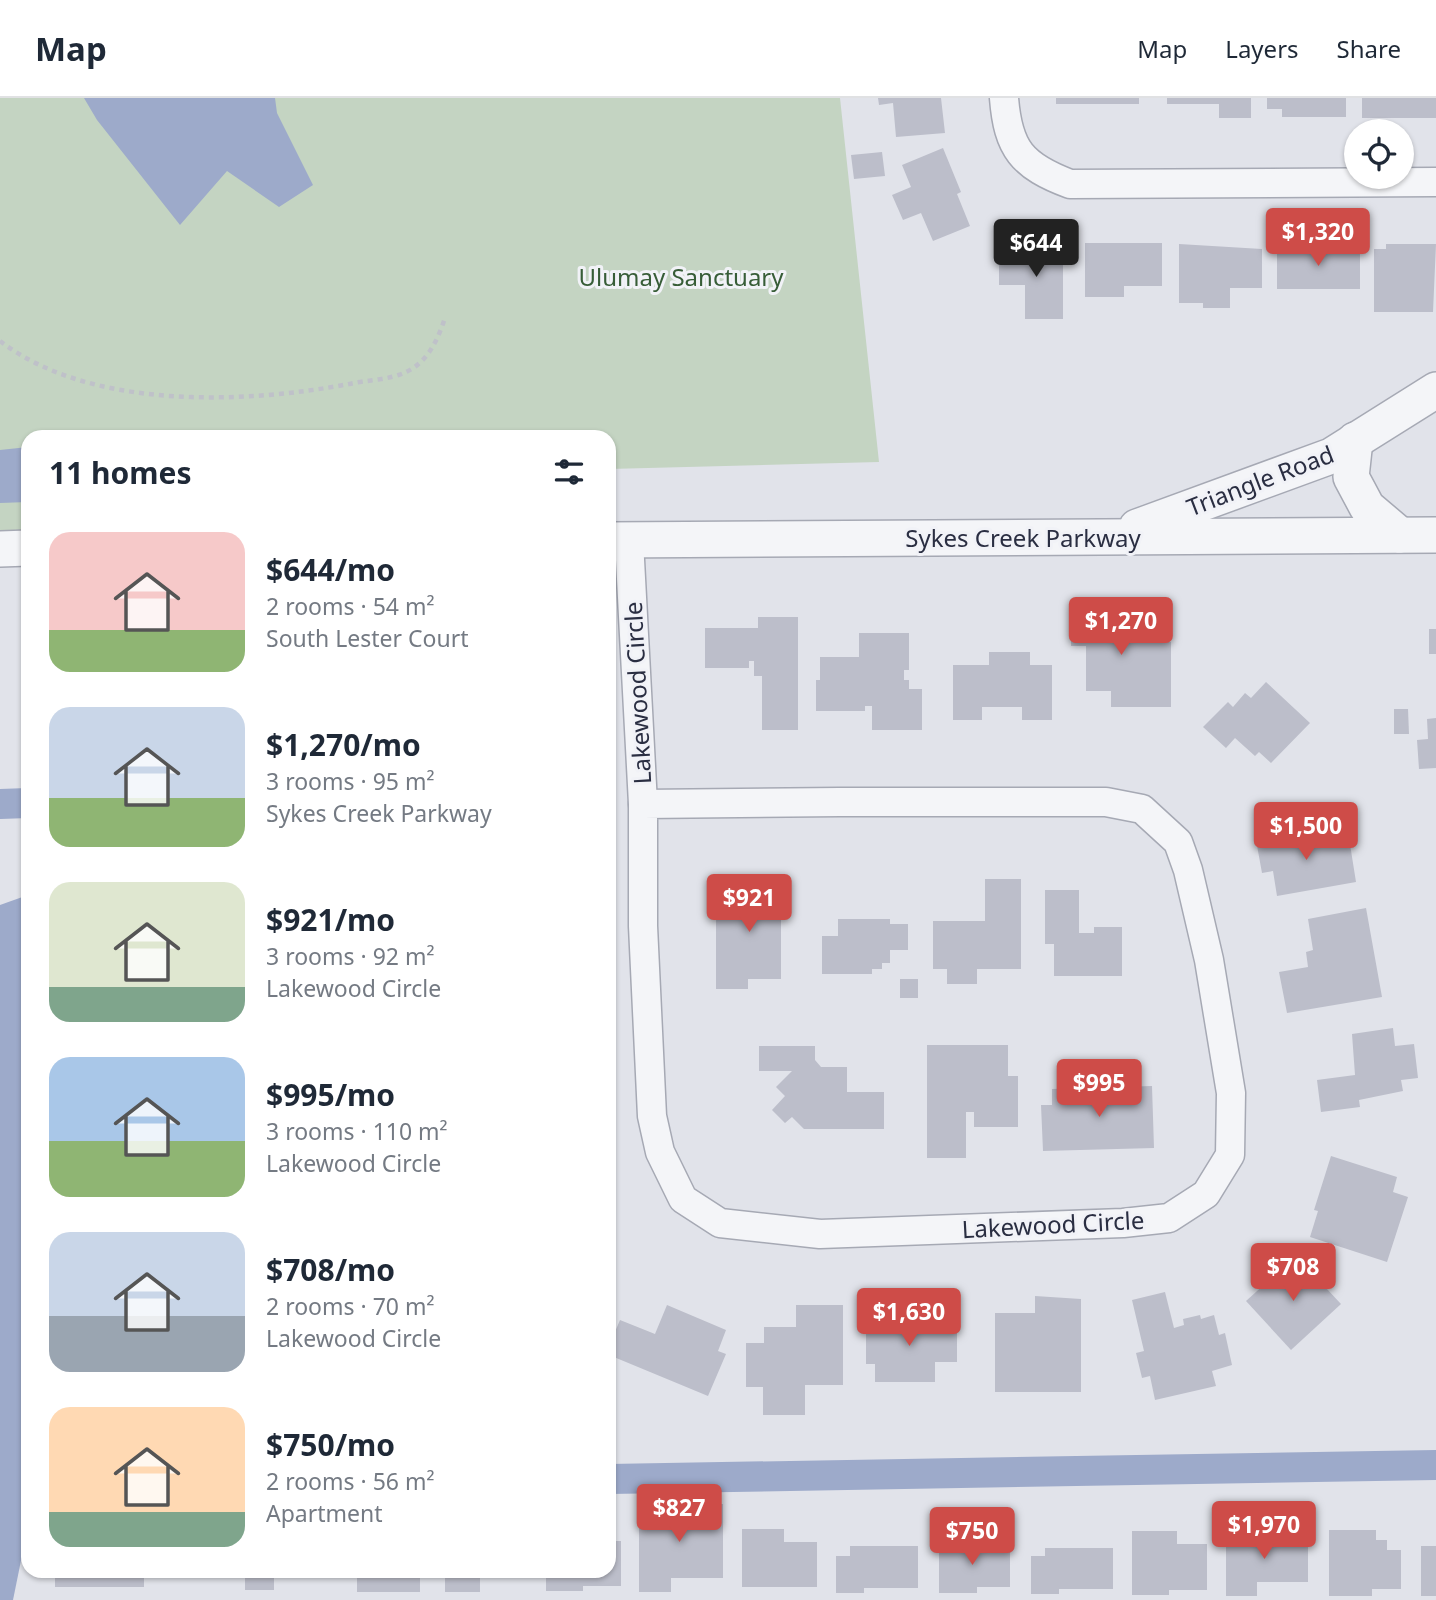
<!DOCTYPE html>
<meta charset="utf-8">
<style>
:root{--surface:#fff;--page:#f2f2f3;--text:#1f2937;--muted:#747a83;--line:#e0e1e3;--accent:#ce4c48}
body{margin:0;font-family:"Noto Sans",sans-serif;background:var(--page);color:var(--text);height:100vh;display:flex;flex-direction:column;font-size:26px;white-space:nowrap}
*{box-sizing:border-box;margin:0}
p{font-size:23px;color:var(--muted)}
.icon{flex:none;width:38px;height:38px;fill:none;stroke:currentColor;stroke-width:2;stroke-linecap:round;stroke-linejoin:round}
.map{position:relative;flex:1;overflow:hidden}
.details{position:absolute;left:21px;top:332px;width:595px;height:1148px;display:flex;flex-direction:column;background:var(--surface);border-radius:21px;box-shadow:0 2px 5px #0004}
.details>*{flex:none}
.tools{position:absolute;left:1344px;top:21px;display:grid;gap:14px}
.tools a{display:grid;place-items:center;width:70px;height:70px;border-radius:50%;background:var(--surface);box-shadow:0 2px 5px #0004;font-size:35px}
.price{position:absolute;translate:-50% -60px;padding:0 16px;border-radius:7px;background:var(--accent);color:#fff;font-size:23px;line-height:46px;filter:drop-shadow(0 2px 4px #0008)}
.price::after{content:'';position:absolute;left:50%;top:42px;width:21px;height:16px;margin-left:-10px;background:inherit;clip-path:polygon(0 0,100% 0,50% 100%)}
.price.active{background:#222;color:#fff}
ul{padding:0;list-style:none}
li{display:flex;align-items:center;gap:21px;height:175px;padding:0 28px}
li span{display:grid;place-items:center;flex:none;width:196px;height:140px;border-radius:21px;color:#555}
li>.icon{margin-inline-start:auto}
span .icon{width:84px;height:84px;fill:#fffc;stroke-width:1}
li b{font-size:30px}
h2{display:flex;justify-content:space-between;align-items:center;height:84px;padding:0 28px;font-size:30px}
header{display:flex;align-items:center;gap:42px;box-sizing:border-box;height:98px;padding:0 35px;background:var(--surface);border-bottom:2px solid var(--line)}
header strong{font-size:33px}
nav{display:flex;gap:38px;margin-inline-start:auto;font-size:24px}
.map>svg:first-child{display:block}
</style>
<header>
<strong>Map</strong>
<nav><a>Map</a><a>Layers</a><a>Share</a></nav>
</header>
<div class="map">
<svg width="1436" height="1502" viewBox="0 0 1436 1502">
<rect width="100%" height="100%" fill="#e1e3ea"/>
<polygon fill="#c4d4c2" points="0,0 840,0 879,364 609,371 609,340 28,340 28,451 0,451"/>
<g fill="#9daaca">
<polygon points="84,0 275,0 277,15 313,87 279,109 227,73 180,127 97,22"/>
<polygon points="28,349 28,404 0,405 0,352"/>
<polygon points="28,797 28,1428 13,1502 0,1502 0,807"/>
</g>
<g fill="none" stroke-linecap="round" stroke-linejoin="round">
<g stroke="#9daaca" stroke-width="30">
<polyline points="0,706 28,705"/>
<polyline points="609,1381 1436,1367"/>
</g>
</g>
<g fill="#bcbeca">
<polygon points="878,0 941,0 945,35 896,39 893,5 879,7"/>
<rect x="1056" y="0" width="83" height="6"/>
<polygon points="1167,0 1251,0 1251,20 1219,20 1219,6 1167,6"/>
<polygon points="1267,0 1346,0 1346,19 1282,19 1282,11 1267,11"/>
<rect x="1362" y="0" width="74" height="20"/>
<polygon points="943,50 961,94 957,96 970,128 933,143 921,115 903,122 892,97 911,89 902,67"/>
<polygon points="882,54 885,78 854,81 851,57"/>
<polygon points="1085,145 1162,145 1162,188 1124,188 1124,199 1085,199"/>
<polygon points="1038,146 1050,146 1050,151 1063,151 1063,221 1025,221 1025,187 999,187 999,151 1038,151"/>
<polygon points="1179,146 1262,151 1262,190 1230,190 1230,210 1203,210 1203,205 1179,205"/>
<polygon points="1386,146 1436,146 1433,214 1374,214 1374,151 1386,151"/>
<polygon points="1277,147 1332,147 1332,151 1360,151 1360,191 1277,191"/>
<polygon points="1071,505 1130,505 1130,544 1171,544 1171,609 1111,609 1111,593 1086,593 1086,548 1071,548"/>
<rect x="24" y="519" width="4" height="89"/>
<polygon points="758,519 798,519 798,632 762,632 762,578 754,578 754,563 749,563 749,570 705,570 705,530 758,530"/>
<rect x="1429" y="531" width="7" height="25"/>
<polygon points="859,535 909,535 909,572 904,572 904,582 909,582 909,591 922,591 922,632 872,632 872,608 865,608 865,613 816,613 816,582 820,582 820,559 859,559"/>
<polygon points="989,554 1030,554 1030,567 1052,567 1052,622 1022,622 1022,609 982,609 982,622 953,622 953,567 989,567"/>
<polygon points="1266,584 1310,625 1271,665 1259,654 1255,658 1235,640 1226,650 1203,629 1228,604 1233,609 1245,595 1251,600"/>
<polygon points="1394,611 1408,611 1409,636 1394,636"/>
<polygon points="1436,620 1436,670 1419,671 1417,642 1428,641 1427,621"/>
<polygon points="1316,732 1318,743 1349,740 1356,784 1277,798 1273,773 1262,775 1256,742"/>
<polygon points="753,778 781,778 781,881 748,881 748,891 716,891 716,806 728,806 728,787 753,787"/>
<polygon points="985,781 1021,781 1021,871 977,871 977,886 947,886 947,871 933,871 933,823 985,823"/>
<polygon points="1045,792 1079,792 1079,835 1094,835 1094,829 1122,829 1122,878 1054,878 1054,846 1045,846"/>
<polygon points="1366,810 1382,899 1287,915 1279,874 1308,869 1306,854 1313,852 1308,821"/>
<polygon points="838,821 890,821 890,826 908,826 908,852 890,852 890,865 882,865 882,871 872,871 872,876 822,876 822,838 838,838"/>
<rect x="900" y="881" width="18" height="19"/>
<polygon points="1393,930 1395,948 1414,946 1418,980 1401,982 1403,993 1359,1002 1360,1009 1321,1014 1317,982 1355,977 1352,936"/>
<polygon points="927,947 1008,947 1008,978 1018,978 1018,1029 974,1029 974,1014 966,1014 966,1060 927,1060"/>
<polygon points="759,948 815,948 815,962 821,969 847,969 847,994 884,994 884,1031 804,1031 792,1019 785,1025 772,1012 785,998 776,989 792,973 759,973"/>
<polygon points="1152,988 1154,1050 1043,1053 1041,1007 1052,1007 1052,991"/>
<polygon points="1331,1058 1397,1079 1393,1094 1408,1099 1387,1164 1310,1139 1318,1113 1314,1112"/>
<polygon points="1296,1158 1341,1206 1291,1252 1246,1203"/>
<polygon points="1165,1194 1174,1230 1184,1227 1183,1221 1200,1217 1201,1221 1214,1217 1219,1237 1225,1235 1232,1267 1212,1273 1216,1288 1155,1302 1150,1278 1142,1280 1136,1255 1144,1253 1132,1202"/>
<polygon points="1035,1198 1081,1201 1081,1294 995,1294 995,1215 1035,1215"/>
<polygon points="667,1207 726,1232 718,1253 726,1256 708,1298 609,1257 609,1248 620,1222 655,1236"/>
<polygon points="796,1207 843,1207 843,1287 805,1287 805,1317 763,1317 763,1289 746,1289 746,1245 764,1245 764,1229 796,1229"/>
<polygon points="875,1208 897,1208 897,1234 907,1234 907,1224 957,1224 957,1264 935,1264 935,1284 875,1284 875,1266 866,1266 866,1231 875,1231"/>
<polygon points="639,1406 723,1406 723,1480 671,1480 671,1494 639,1494"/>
<polygon points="742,1431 784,1431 784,1444 817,1444 817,1489 742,1489"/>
<polygon points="1329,1432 1376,1432 1376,1442 1387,1442 1387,1452 1401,1452 1401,1491 1372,1491 1372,1498 1329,1498"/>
<polygon points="1132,1433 1177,1433 1177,1446 1207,1446 1207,1492 1169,1492 1169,1497 1132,1497"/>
<polygon points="948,1436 969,1436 969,1450 1010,1450 1010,1489 977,1489 977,1495 939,1495 939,1450 948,1450"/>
<polygon points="1226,1436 1308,1436 1308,1484 1257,1484 1257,1498 1226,1498"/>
<polygon points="609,1443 621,1443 621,1488 583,1488 583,1493 546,1493 546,1474 609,1474"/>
<polygon points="850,1448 918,1448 918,1490 864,1490 864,1495 836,1495 836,1458 850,1458"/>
<rect x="1421" y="1448" width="15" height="50"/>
<polygon points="1045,1450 1113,1450 1113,1491 1059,1491 1059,1496 1031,1496 1031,1458 1045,1458"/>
<rect x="55" y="1474" width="89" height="15"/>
<rect x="245" y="1474" width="29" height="18"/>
<rect x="357" y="1474" width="63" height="20"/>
<rect x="445" y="1474" width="35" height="20"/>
</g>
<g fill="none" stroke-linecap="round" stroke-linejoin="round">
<defs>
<g id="minor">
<path d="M1004 0C1008 51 1022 68 1070 86L1436 84"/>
<polyline points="629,443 643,706"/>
<polygon points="840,704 1106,704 1142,711 1178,744 1188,772 1209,862 1231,995 1230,1057 1206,1096 1169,1120 1123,1125 820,1136 720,1125 683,1101 660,1054 652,1018 643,828 643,706"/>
</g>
<g id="tertiary">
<polyline points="1355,342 1351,379 1367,409 1400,437"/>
<polyline points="1137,429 1331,358 1436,292"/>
<polyline points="609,442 1436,437"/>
<polyline points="0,451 28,450"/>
</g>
</defs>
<use href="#minor" stroke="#a6a9b4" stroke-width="31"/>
<use href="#tertiary" stroke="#a6a9b4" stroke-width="38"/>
<path stroke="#bfc1c9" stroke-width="4.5" stroke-dasharray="5 5" stroke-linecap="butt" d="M0 243C90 312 243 306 349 286 366 282 390 282 406 274 428 264 438 241 445 220"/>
<use href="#minor" stroke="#f4f5f8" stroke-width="28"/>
<use href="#tertiary" stroke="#f4f5f8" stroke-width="35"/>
</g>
<g text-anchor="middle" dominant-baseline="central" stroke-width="6" stroke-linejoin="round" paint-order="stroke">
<g font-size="24" fill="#375d37" stroke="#f1f2f7">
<text x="681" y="178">Ulumay Sanctuary</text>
</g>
<g font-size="24" fill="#2a2e42" stroke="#f1f2f7">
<text transform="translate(1260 382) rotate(-21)">Triangle Road</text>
<text x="1023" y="439">Sykes Creek Parkway</text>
<text transform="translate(637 595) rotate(-93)">Lakewood Circle</text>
<text transform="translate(1053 1126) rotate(-3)">Lakewood Circle</text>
</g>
</g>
</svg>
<div class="tools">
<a><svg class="icon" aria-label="locate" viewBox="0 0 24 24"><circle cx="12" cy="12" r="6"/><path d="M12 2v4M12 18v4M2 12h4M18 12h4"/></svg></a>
</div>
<b class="price" style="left:1318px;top:170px">$1,320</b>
<b class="price active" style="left:1036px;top:181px">$644</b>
<b class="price" style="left:1121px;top:559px">$1,270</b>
<b class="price" style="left:1306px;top:764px">$1,500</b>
<b class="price" style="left:749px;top:836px">$921</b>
<b class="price" style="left:1099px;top:1021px">$995</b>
<b class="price" style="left:1293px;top:1205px">$708</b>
<b class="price" style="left:909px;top:1250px">$1,630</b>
<b class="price" style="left:679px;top:1446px">$827</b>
<b class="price" style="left:1264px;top:1463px">$1,970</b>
<b class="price" style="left:972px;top:1469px">$750</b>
<section class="details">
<h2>11 homes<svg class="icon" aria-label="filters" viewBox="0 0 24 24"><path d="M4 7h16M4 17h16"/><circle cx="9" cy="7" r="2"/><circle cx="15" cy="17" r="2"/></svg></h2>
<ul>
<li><span style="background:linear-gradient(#f6c9c9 70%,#8fb573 0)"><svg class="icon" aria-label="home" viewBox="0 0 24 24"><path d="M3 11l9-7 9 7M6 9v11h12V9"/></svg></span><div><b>$644/mo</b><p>2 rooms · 54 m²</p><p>South Lester Court</p></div></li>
<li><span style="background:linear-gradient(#c9d6e8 65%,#8fb573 0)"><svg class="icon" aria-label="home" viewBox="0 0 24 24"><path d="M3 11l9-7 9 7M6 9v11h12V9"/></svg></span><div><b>$1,270/mo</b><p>3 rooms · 95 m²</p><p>Sykes Creek Parkway</p></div></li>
<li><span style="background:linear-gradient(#dfe7d0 75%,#7fa58c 0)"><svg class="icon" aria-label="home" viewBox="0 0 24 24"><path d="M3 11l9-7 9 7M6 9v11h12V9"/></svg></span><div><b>$921/mo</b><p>3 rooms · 92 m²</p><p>Lakewood Circle</p></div></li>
<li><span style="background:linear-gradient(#a9c7e8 60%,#8fb573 0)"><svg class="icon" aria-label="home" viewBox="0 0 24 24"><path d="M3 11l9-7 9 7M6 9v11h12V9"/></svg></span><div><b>$995/mo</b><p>3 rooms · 110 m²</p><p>Lakewood Circle</p></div></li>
<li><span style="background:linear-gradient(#c9d6e8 60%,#9aa5b1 0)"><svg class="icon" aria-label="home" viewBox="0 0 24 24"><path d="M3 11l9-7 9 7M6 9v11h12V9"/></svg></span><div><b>$708/mo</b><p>2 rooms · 70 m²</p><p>Lakewood Circle</p></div></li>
<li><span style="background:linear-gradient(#ffd9b3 75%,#7fa58c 0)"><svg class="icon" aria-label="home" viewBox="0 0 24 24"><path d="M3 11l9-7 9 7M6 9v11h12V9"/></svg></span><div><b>$750/mo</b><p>2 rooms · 56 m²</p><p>Apartment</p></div></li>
</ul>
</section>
</div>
